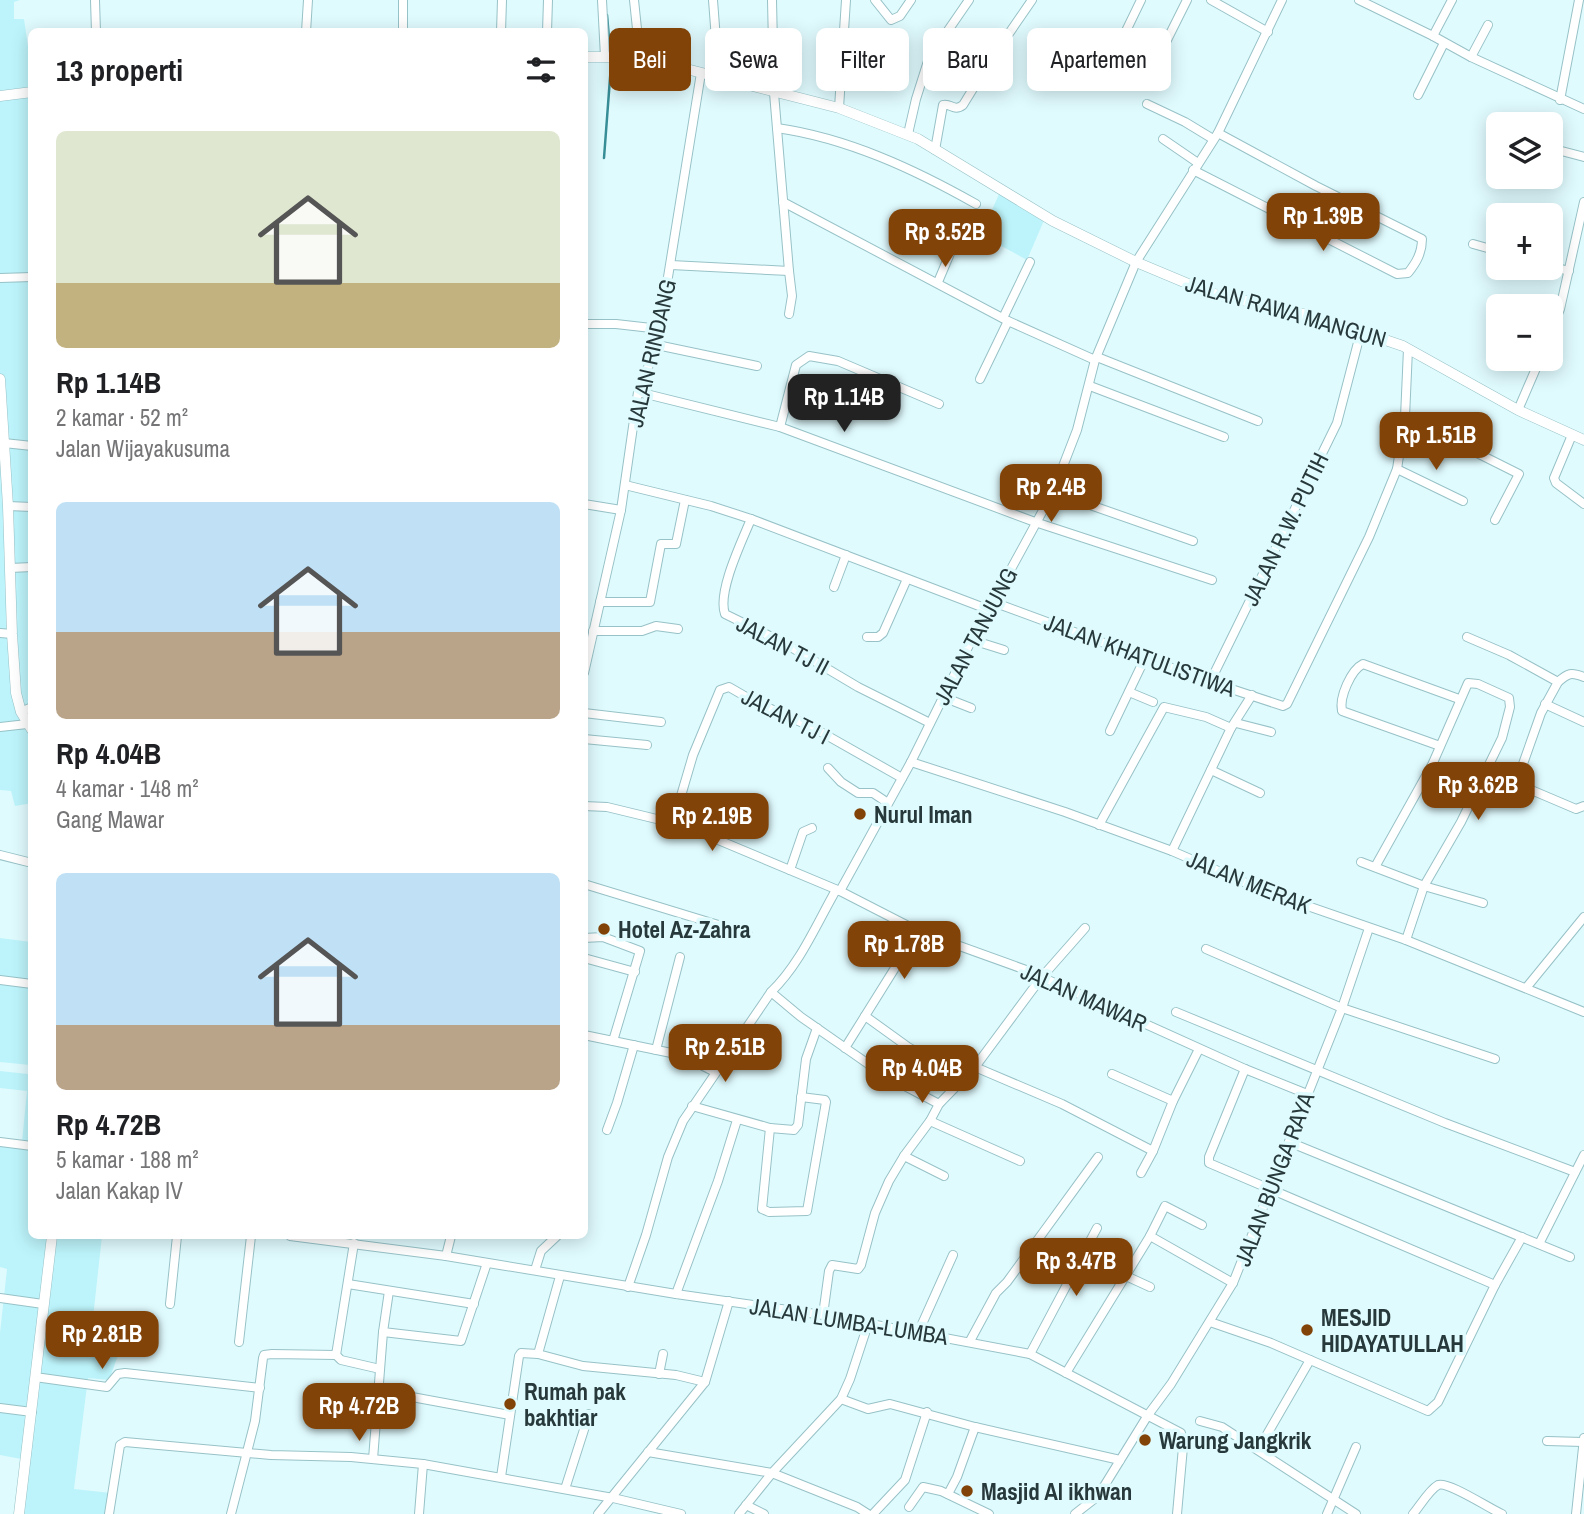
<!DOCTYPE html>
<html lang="id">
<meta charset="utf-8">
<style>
:root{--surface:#fff;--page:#f6f6f6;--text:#202124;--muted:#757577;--accent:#824308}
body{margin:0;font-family:"Archivo Narrow",sans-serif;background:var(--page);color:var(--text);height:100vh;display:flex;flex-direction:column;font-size:26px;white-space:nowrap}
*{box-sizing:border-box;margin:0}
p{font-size:23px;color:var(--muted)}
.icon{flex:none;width:38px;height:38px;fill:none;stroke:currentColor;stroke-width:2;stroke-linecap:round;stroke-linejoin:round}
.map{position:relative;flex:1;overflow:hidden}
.drawer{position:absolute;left:28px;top:28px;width:560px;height:1211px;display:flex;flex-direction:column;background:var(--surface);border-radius:10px;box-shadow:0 4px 18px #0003}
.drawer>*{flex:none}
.hud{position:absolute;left:609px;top:28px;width:665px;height:63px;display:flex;gap:14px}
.controls{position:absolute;left:1486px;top:112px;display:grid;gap:14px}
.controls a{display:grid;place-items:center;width:77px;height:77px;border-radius:10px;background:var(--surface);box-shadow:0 4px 18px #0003;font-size:35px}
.price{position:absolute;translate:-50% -60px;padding:0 16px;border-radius:14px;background:var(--accent);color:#fff;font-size:23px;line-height:46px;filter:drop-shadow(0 2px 4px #0008)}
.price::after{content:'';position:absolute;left:50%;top:42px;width:21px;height:16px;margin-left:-10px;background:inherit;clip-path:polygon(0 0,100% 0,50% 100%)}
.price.current{background:#222;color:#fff}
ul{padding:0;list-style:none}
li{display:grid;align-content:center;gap:14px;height:371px;padding:0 28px}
li span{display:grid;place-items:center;height:217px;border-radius:10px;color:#555}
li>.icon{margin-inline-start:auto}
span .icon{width:126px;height:126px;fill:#fffc;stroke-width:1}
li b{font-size:30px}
h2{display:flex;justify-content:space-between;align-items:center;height:84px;padding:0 28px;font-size:30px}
.chip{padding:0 24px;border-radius:10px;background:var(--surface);box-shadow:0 4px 18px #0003;font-size:24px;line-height:63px}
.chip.current{background:var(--accent);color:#fff}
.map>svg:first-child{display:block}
</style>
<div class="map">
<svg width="1584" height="1514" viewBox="0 0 1584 1514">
<rect width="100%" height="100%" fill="#e0fbfe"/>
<g fill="#bdf4fb">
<polygon points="0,0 20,0 14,2 14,19 24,19 32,74 32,803 15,806 11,791 0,790"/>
<polygon points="999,194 1045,218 1027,260 981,235"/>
<polygon points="0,938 31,942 32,1236 102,1236 92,1327 123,1332 120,1350 109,1380 88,1378 74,1489 111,1493 108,1514 15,1514 21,1459 0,1455 0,1333 7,1269 0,1267 0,1140 22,1142 27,1091 0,1088 0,1071 28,1074 30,1065 0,1062"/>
</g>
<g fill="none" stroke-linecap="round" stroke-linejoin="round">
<g stroke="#388e97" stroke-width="2.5">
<polyline points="607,15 610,50"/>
<polyline points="604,158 611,65"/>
</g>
<defs>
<g id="minor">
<polyline points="95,0 96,32"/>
<polyline points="602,0 605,57"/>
<polyline points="634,0 639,48 638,61"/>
<polyline points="713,0 719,79"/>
<polyline points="875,0 891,20 900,16 911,0"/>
<polyline points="1211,0 1268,32"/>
<polyline points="1359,0 1433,36 1471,57 1584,109"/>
<polyline points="306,32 308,0"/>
<polyline points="403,32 403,0"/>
<polyline points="501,32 502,0"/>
<polyline points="547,32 548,0"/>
<polyline points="1433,36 1452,0"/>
<polyline points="1471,57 1488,25"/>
<polyline points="1111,62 1141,0"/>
<polyline points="1147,80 1187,0"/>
<polyline points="1418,95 1444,43"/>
<polyline points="1560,100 1579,0"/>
<polyline points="1147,104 1185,122 1213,139"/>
<polyline points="839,108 846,0"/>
<path d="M777 128C847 138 914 169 976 204"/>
<polyline points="1491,132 1498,134"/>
<polyline points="908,134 916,99 929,58 969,0"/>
<polyline points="1163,139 1198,163"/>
<polyline points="1550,148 1584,157"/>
<path d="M935 150 943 105C951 103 954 112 963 105L990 61 1032 0"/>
<path d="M1193 170 1397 274 1408 273C1416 263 1422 253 1422 239L1316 186 1218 133"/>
<polyline points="783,202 1008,321 1095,360"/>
<polyline points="1473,244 1498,251"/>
<polyline points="671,265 789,271 774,93 772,0"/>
<polyline points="1550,266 1569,271"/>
<polyline points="0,278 32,277"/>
<polyline points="938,282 962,225"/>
<polyline points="789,314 792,296 789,271"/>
<polyline points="1003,318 1030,262"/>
<polyline points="584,324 616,324 660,329"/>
<polyline points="1550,333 1560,309 1584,202"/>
<polyline points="657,345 757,366"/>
<polyline points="1097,357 1258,421"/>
<polyline points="980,379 1008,321"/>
<polyline points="1090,386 1224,437"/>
<polyline points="638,392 780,427 1035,522 1212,580"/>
<polyline points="1518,410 1540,359"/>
<polyline points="1405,417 1519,474 1495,520"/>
<polyline points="780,427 796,365 809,356 838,361 939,404"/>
<polyline points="1572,435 1554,478 1556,483 1584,504"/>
<polyline points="4,443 32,446"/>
<polyline points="1397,469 1463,501"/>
<polyline points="625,485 711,506 751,519 987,609"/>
<polyline points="1053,492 1193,541"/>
<polyline points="584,504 621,510"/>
<polyline points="8,506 32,507"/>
<path d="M751 519C742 541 717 592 725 614L784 643 858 687 930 723"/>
<polyline points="10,568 32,567"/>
<polyline points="834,587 846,555"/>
<polyline points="600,602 650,602 661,544 676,544 685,500"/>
<polyline points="993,602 1210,682 1283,706 1287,704 1369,537 1397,469 1405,417 1408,349"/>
<polyline points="593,631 642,631 656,626 678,629"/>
<polyline points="0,633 12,634"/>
<polyline points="867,637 878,637 883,633 907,579"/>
<polyline points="1467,637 1509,655 1558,682 1541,713 1518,778 1524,787 1536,792 1576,809 1584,806"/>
<polyline points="972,640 1004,650"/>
<polyline points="584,673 621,510 638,392 657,345 701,73"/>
<polyline points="1210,682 1337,423 1361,331"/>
<path d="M1558 682C1568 673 1571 672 1584 677"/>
<polyline points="1129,692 1153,702"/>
<polyline points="943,697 971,708"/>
<polyline points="1545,704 1584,722"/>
<polyline points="21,712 32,707"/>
<polyline points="584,713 661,722"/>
<polyline points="1236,723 1271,732"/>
<polyline points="0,727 27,724"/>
<polyline points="1110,731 1145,658"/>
<polyline points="584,739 647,745"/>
<path d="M1440 746 1342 711C1339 697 1351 670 1363 664L1459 699"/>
<polyline points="911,762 1065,812 1172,851 1267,892 1406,940 1584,1012"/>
<polyline points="828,768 841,782 858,793 873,793 888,803"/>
<polyline points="1211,770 1260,793"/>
<polyline points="584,806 607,807 673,823 704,834 840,891 918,931 1026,970 1245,1069 1307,1094"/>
<polyline points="673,823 693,755 720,690 729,687 755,702 812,727 902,778"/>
<polyline points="1099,825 1164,707 1206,717 1231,728"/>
<polyline points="1172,851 1231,728 1252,695"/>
<polyline points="0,855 32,863"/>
<polyline points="1361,862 1424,886 1483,903"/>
<polyline points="1375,867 1432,765 1468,683 1478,684 1509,698 1510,707 1502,738 1461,822 1424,886 1406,940"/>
<polyline points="790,870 803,832 812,828"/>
<polyline points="584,884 748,934"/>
<polyline points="840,891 911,762 987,609 993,602 1053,492 1077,430 1095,360 1136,262 1218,133 1282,0"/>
<polyline points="584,938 603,937 640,951 613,1041"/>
<polyline points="1206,949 1342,1008 1495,1059"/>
<polyline points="584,958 635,972"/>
<polyline points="0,980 32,984"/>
<polyline points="1526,988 1584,917"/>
<polyline points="771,992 801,1017 884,1075 939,1104"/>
<polyline points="1176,1012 1445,1123 1575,1172"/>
<polyline points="865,1016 908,1047 963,1078"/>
<polyline points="584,1035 681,1055 715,1072"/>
<polyline points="845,1048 918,931"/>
<polyline points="656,1050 680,957"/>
<polyline points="975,1067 1062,1104 1153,1151"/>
<polyline points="1112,1074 1173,1101"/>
<polyline points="692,1106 770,1128 794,1130 798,1125 806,1059 817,1028"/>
<polyline points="930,1121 1020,1161"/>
<polyline points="770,1128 762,1209 769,1212 807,1211 826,1102 825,1100 801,1097"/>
<polyline points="607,1130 617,1103 634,1045"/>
<polyline points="0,1142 32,1146"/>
<polyline points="1289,1142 1570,1257"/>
<polyline points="904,1156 944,1176"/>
<polyline points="1141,1173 1153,1151 1173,1101 1199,1049"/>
<polyline points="290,1236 446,1256 676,1294 823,1315 1030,1354 1181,1433 1183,1447 1177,1514"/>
<polyline points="1150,1236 1233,1283"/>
<polyline points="1539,1244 1584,1155"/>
<polyline points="446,1256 451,1236"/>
<polyline points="535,1270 541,1251 557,1236"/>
<polyline points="560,1276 538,1354 583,1366 676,1375 705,1382"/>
<polyline points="1126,1276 1150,1287"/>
<polyline points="348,1284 474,1304"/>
<polyline points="1495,1285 1522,1237"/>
<path d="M628 1287 646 1235 668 1157 683 1121 771 992C800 964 816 925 836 890"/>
<polyline points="389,1291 383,1332 461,1341 487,1263"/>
<polyline points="676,1294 718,1181 737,1120"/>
<polyline points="0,1298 43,1304"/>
<polyline points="170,1304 177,1236"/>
<polyline points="823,1315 829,1271 832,1265 858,1269 861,1265 875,1213 889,1181 904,1156 930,1121 939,1104 975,1067 1041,978 1085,928"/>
<polyline points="1210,1322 1271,1343 1428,1411 1438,1402 1495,1285 1209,1163 1209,1157 1245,1069"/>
<polyline points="918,1333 953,1255"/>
<polyline points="970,1341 996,1293 1007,1282 1098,1157"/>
<polyline points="239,1342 251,1236"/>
<polyline points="1030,1354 1097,1228"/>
<polyline points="336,1355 341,1360 380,1369"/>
<polyline points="1066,1373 1150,1236 1165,1206 1202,1225"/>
<polyline points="659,1374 663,1354"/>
<polyline points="35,1377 107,1387 118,1374 125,1373 260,1388"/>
<polyline points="378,1395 412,1397 510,1415"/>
<polyline points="841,1399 868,1409 890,1404 975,1427 1120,1460"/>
<polyline points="0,1408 32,1412"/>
<polyline points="1200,1421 1222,1427 1356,1514"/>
<polyline points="1547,1441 1583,1442"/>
<polyline points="1258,1450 1310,1360"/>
<polyline points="648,1452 772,1473 857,1507 868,1514"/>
<polyline points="373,1459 383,1332"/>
<polyline points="501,1477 519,1356 521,1353 538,1354"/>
<polyline points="565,1489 589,1414"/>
<polyline points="948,1494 957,1477 975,1427"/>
<polyline points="746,1505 764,1514"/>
<polyline points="909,1507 923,1487 941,1491 989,1514"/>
<polyline points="109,1514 120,1445 125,1442 271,1455 351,1457 423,1464 613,1498 681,1514"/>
<polyline points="231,1514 255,1421 263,1358 264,1355 272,1354 336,1355 354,1243"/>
<polyline points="419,1514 423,1464"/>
<polyline points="598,1514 705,1382 729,1301"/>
<polyline points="739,1514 772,1473 841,1399 850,1379 868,1324"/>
<polyline points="873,1514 905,1480 927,1412"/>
<polyline points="1075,1514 1098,1496 1148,1415 1171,1384 1233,1283 1342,1008 1369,928"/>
<polyline points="1327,1514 1356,1447"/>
<path d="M1413 1514C1420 1506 1429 1490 1438 1485 1448 1481 1490 1509 1502 1514"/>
<polyline points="1576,1514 1584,1438"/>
</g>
<g id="major">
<polyline points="584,57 605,57 667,64 839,108 918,139 1053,221 1136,262 1210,293 1321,318 1403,346 1518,410 1584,440"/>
<polyline points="0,96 32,92"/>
<polyline points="0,379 8,506 12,634 16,693 21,712 32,730"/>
<polyline points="19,1514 52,1236"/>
</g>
</defs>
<use href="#minor" stroke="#97c2c7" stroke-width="10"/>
<use href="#major" stroke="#97c2c7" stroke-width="11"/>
<use href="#minor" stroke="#fff" stroke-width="8"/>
<use href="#major" stroke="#fff" stroke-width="10"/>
</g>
<g fill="#824308" stroke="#e0fbfe" stroke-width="2.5">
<circle cx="860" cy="814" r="7"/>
<circle cx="604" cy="929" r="7"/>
<circle cx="1307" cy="1330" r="7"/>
<circle cx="510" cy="1404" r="7"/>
<circle cx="1145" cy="1440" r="7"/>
<circle cx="967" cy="1491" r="7"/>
</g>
<g text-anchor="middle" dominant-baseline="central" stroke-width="7" stroke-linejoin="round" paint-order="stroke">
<g font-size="23" fill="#27393b" stroke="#e0fbfe">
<text transform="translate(1286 311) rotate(16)">JALAN RAWA MANGUN</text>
<text transform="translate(651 353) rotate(-77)">JALAN RINDANG</text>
<text transform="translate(1285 529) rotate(-64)">JALAN R.W. PUTIH</text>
<text transform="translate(975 636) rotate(-62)">JALAN TANJUNG</text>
<text transform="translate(783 645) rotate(28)">JALAN TJ II</text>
<text transform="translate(1140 655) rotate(20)">JALAN KHATULISTIWA</text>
<text transform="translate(786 716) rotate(27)">JALAN TJ I</text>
<text transform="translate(1249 882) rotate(22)">JALAN MERAK</text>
<text transform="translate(1084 997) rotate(24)">JALAN MAWAR</text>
<text transform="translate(1274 1179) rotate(-69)">JALAN BUNGA RAYA</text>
<text transform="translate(849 1321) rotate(9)">JALAN LUMBA-LUMBA</text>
</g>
<g font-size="23" font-weight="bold" fill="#27393b" stroke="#e0fbfe" text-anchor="start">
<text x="874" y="814">Nurul Iman</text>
<text x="618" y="929">Hotel Az-Zahra</text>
<text x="1321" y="1317">MESJID<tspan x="1321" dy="26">HIDAYATULLAH</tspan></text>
<text x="524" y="1391">Rumah pak<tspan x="524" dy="26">bakhtiar</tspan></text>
<text x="1159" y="1440">Warung Jangkrik</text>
<text x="981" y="1491">Masjid Al ikhwan</text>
</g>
</g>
</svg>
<div class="controls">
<a><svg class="icon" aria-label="layers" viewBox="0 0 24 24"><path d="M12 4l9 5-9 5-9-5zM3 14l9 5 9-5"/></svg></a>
<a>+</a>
<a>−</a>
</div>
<b class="price" style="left:1323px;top:253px">Rp 1.39B</b>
<b class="price" style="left:945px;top:269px">Rp 3.52B</b>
<b class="price current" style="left:844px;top:434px">Rp 1.14B</b>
<b class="price" style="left:1436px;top:472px">Rp 1.51B</b>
<b class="price" style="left:1051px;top:524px">Rp 2.4B</b>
<b class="price" style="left:1478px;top:822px">Rp 3.62B</b>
<b class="price" style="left:712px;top:853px">Rp 2.19B</b>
<b class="price" style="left:904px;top:981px">Rp 1.78B</b>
<b class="price" style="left:725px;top:1084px">Rp 2.51B</b>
<b class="price" style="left:922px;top:1105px">Rp 4.04B</b>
<b class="price" style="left:1076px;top:1298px">Rp 3.47B</b>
<b class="price" style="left:102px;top:1371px">Rp 2.81B</b>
<b class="price" style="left:359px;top:1443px">Rp 4.72B</b>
<div class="hud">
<a class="chip current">Beli</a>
<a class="chip">Sewa</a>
<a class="chip">Filter</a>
<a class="chip">Baru</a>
<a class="chip">Apartemen</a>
</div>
<section class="drawer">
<h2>13 properti<svg class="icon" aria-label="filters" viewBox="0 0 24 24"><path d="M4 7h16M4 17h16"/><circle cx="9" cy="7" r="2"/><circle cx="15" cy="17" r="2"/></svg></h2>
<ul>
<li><span style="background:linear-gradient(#dfe7d0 70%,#c2b280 0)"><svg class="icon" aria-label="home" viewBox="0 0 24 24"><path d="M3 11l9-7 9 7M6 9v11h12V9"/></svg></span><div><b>Rp 1.14B</b><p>2 kamar · 52 m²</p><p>Jalan Wijayakusuma</p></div></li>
<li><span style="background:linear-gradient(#bfe0f5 60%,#b9a48a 0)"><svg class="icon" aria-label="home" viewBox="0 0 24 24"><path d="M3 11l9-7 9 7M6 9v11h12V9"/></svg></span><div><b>Rp 4.04B</b><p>4 kamar · 148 m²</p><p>Gang Mawar</p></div></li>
<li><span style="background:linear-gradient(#bfe0f5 70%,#b9a48a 0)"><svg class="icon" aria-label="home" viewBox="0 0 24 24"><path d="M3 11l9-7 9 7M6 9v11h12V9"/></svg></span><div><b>Rp 4.72B</b><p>5 kamar · 188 m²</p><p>Jalan Kakap IV</p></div></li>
</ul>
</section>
</div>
